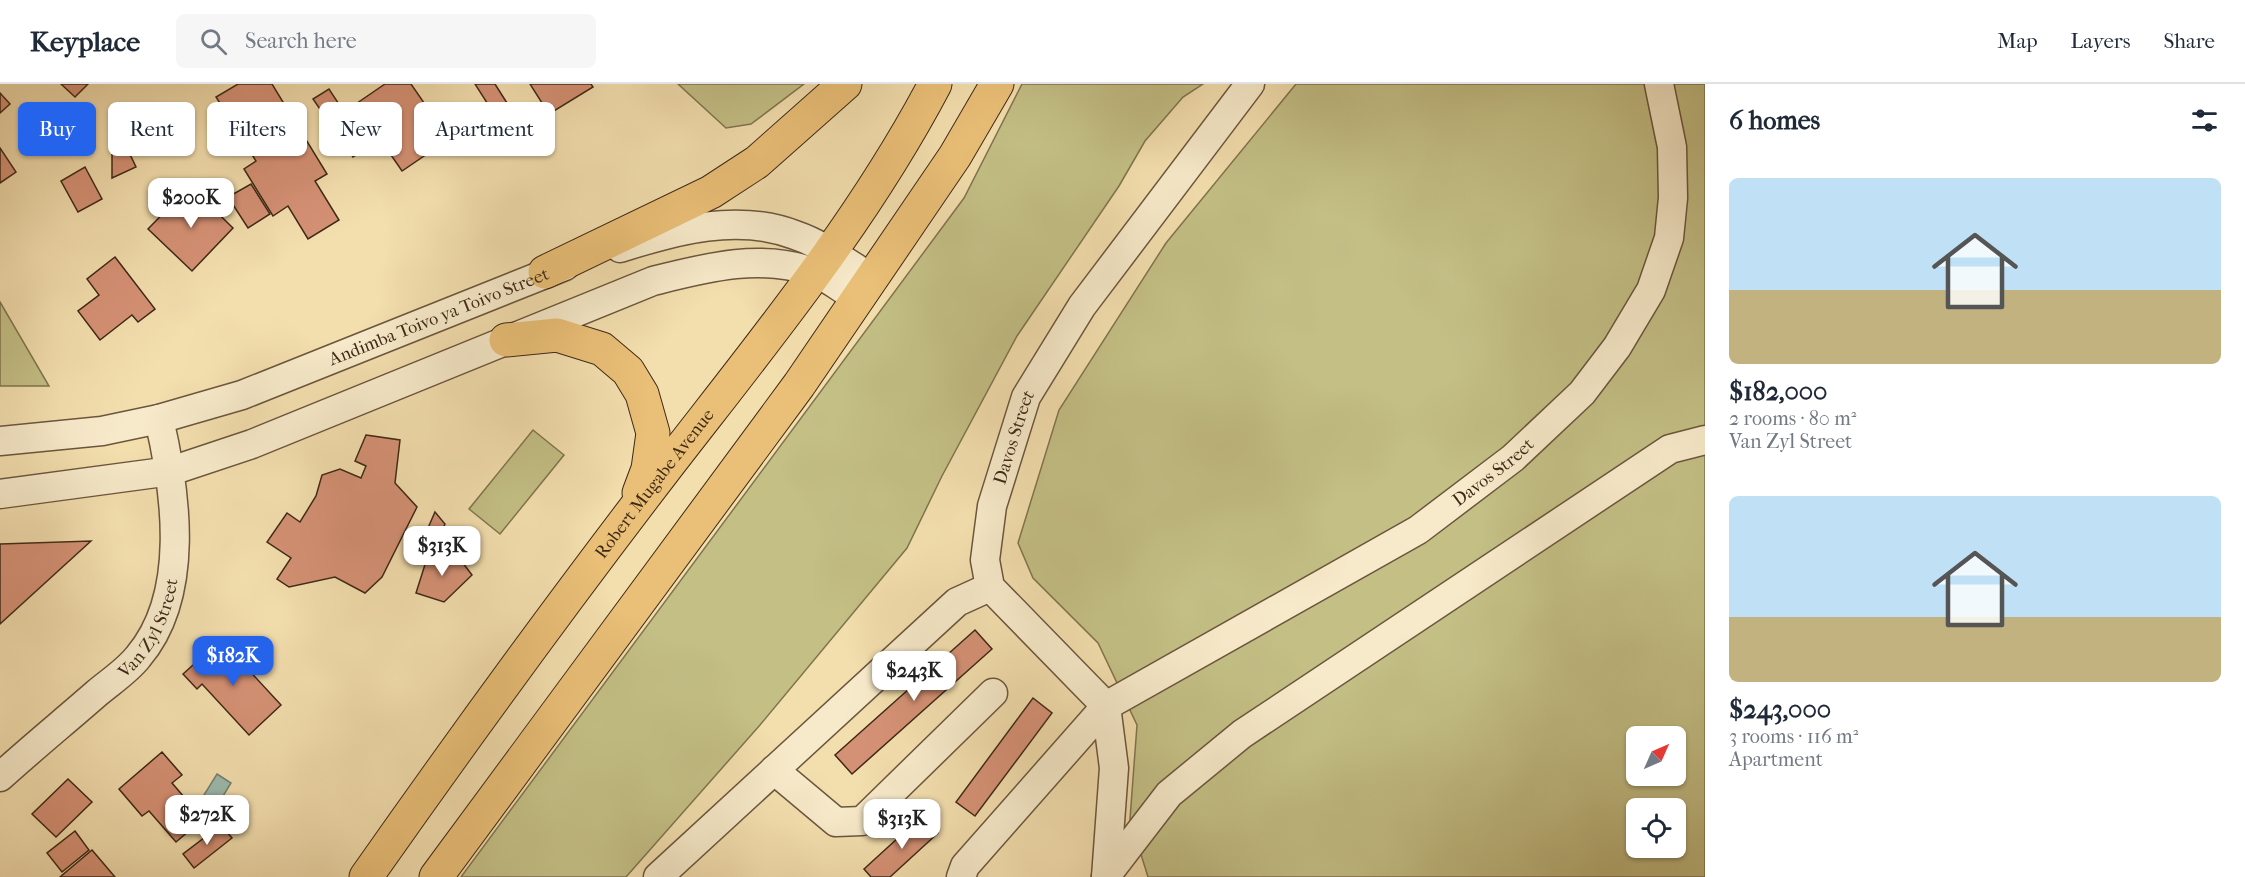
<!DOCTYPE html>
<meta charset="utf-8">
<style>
:root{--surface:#fff;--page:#f6f6f7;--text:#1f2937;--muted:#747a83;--line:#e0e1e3;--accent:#2563eb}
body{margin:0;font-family:"IM FELL French Canon",serif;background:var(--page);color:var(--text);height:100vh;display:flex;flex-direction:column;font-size:22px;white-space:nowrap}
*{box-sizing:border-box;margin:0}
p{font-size:20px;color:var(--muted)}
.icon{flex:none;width:33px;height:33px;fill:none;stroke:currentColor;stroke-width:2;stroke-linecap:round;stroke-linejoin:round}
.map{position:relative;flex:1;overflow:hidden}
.drawer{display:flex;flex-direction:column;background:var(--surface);width:540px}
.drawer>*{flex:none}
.hud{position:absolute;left:18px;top:18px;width:570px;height:54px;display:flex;gap:12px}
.needle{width:39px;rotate:45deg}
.buttons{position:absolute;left:1626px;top:642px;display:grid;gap:12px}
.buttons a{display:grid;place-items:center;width:60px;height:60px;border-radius:9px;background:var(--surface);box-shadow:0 2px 4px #0004;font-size:30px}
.price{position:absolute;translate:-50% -51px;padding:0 14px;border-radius:12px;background:#fff;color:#222;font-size:20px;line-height:39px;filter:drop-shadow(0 2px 3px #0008)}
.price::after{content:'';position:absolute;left:50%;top:36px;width:18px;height:14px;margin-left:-9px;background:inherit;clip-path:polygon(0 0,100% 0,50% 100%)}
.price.on{background:var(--accent);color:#fff}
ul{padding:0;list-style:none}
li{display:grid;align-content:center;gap:12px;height:318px;padding:0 24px}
li span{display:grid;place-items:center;height:186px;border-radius:9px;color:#555}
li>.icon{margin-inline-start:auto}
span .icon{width:108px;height:108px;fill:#fffc;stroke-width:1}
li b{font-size:26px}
h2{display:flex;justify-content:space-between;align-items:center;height:72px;padding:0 24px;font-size:26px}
.pill{padding:0 21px;border-radius:9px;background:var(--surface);box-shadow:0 2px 4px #0004;font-size:21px;line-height:54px}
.pill.on{background:var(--accent);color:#fff}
header{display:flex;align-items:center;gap:36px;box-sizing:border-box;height:84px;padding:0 30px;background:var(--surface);border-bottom:2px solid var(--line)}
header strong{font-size:28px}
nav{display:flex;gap:33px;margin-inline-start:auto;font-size:21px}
.search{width:420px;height:54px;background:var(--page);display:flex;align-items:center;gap:15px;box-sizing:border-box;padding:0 21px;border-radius:9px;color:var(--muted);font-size:22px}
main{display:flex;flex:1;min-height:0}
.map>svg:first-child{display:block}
</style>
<header>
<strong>Keyplace</strong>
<div class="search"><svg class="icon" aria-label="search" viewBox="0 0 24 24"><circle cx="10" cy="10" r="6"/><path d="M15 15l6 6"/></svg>Search here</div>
<nav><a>Map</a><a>Layers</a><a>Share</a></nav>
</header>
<main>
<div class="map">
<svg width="1705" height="793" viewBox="0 0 1705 793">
<rect width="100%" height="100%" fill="#f3deae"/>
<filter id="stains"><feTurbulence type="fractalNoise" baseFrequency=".00333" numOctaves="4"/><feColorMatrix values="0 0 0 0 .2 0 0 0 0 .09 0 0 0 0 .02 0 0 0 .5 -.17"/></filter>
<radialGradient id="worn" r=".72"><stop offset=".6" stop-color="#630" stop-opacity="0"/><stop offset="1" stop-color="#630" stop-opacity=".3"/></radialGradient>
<g fill="#c3bf85" stroke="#80744e" stroke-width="1.5" fill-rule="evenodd">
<polygon points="678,0 804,0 751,40 726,44"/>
<polygon points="1022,0 1203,0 1183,13 1145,57 1119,102 1017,252 942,392 907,464 760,641 626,793 461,793 964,114"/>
<path d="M1296 0H1705V793H1148L1130 735 1137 641 1098 559 1033 494 1018 459 1059 326 1166 159ZM1636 652H1676V692H1636ZM1636 724H1676V764H1636Z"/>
<polygon points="0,218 49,302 0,302"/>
<polygon points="533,346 564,371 500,450 469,425"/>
</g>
<polygon fill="#9cbbaf" stroke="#768172" stroke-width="1.5" points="217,690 231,699 214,727 199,719"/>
<g fill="#d59175" stroke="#3e2917" stroke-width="1.5">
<polygon points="61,0 88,0 75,13"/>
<polygon points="238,0 272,0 327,90 315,97 339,136 308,155 288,122 273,132 244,85 256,77 216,13"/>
<polygon points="385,0 411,0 449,55 402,87 380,55 353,73 313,15 329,5 344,28"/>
<polygon points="475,0 495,0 519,38 505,47"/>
<polygon points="530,0 591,0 593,3 549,30"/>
<polygon points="0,9 10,20 0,29"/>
<polygon points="125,60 136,83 112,94 112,66"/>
<polygon points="0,64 16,88 0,99"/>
<polygon points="85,83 102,115 78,128 61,97"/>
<polygon points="251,100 270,130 248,144 228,113"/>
<polygon points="190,102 233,144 192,187 148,145"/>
<polygon points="115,173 155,225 138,238 132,231 100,256 78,227 99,211 87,195"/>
<polygon points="366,351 400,356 395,399 417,423 382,493 365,509 335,493 289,503 277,495 291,474 267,458 287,429 300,438 316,412 322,391 340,385 361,394 366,382 355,377"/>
<polygon points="435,428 445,440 434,465 421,460"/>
<polygon points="91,457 0,540 0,460"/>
<polygon points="456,470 472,491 444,518 416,509 428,471"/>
<polygon points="975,546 992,565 852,690 835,671"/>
<polygon points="221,556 281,621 249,651 202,600 197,605 183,590"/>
<polygon points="1033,614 1052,629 975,732 956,718"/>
<polygon points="162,668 182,691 172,699 203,735 176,758 149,727 142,732 119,705"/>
<polygon points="68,695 92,718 56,753 32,730"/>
<polygon points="922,732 938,749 890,793 871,793 864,785"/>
<polygon points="221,741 232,754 194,784 183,770"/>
<polygon points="75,747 89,766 62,788 47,769"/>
<polygon points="92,766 115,793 60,793"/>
</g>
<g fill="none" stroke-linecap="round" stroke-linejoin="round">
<defs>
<g id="minor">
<path d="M620 164C676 146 738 129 795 151 822 160 847 179 871 194"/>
<path id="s1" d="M0 357 102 347 159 335 242 311 565 182"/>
<path d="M0 410 171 387 252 360 653 197C705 184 760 169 813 188 828 193 843 206 857 214"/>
<polyline points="774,686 836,738 862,737 993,609"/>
<path id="s2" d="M0 693C32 664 65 637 97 609 110 598 127 587 138 573 191 511 176 408 159 335"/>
<polyline points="1106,792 1169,710 1242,650 1670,365 1705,356"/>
<polyline points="658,793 957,518 990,503"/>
<path id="s3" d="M961 793 965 782 1106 622 1418 446 1513 374 1582 309 1617 263 1651 206 1669 154 1673 114 1672 63 1659 0"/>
<path id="s4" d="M1106 793 1114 684 1106 622 990 503 985 476 992 422 1026 313 1082 222 1250 0"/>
</g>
<g id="major">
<polyline points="545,188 711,108 757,78 845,0"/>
<polyline points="506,256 557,251 602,265 628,287 642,310 653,349 648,385 639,409"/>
<path id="s5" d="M366 793C463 655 562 519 665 385 760 262 862 139 935 0"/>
<polyline points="436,793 799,301 955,72 997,0"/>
</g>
</defs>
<use href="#minor" stroke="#6b563d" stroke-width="31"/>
<use href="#major" stroke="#3e2917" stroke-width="35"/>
<use href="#minor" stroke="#f7eaca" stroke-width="28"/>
<use href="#major" stroke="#eabf77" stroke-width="33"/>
</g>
<g text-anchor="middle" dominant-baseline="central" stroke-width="4.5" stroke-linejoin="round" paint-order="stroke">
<g font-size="18" fill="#3e2917" stroke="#f7eaca">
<text stroke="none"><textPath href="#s1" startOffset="459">Andimba Toivo ya Toivo Street</textPath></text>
<text stroke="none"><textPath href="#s4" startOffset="492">Davos Street</textPath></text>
<text stroke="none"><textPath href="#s3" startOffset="678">Davos Street</textPath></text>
<text stroke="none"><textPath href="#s5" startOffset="488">Robert Mugabe Avenue</textPath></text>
<text stroke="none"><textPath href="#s2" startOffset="214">Van Zyl Street</textPath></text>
</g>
</g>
<rect width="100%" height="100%" filter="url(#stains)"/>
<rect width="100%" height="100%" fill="url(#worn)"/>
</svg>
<div class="buttons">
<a><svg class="needle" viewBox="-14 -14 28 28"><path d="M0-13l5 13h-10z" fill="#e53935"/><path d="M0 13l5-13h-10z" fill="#747a83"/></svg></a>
<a><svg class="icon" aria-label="locate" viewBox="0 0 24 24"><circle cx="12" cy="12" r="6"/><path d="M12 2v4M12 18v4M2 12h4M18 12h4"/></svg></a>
</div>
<b class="price" style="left:191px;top:145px">$200K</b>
<b class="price" style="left:442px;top:493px">$313K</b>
<b class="price on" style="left:233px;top:603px">$182K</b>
<b class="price" style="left:914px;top:618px">$243K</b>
<b class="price" style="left:207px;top:762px">$272K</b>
<b class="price" style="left:902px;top:766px">$313K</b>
<div class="hud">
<a class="pill on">Buy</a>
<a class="pill">Rent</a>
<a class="pill">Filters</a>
<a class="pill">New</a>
<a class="pill">Apartment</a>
</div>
</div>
<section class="drawer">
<h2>6 homes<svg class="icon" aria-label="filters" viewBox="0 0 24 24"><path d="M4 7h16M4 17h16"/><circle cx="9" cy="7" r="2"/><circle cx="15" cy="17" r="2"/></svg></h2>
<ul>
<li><span style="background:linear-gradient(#bfe0f5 60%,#c2b280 0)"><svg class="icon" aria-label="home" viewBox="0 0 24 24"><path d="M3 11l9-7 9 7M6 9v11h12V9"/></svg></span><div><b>$182,000</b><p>2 rooms · 80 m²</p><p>Van Zyl Street</p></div></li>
<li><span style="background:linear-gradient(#bfe0f5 65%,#c2b280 0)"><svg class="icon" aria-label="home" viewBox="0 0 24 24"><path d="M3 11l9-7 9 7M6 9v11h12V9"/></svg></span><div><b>$243,000</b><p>3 rooms · 116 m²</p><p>Apartment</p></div></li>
</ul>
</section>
</main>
